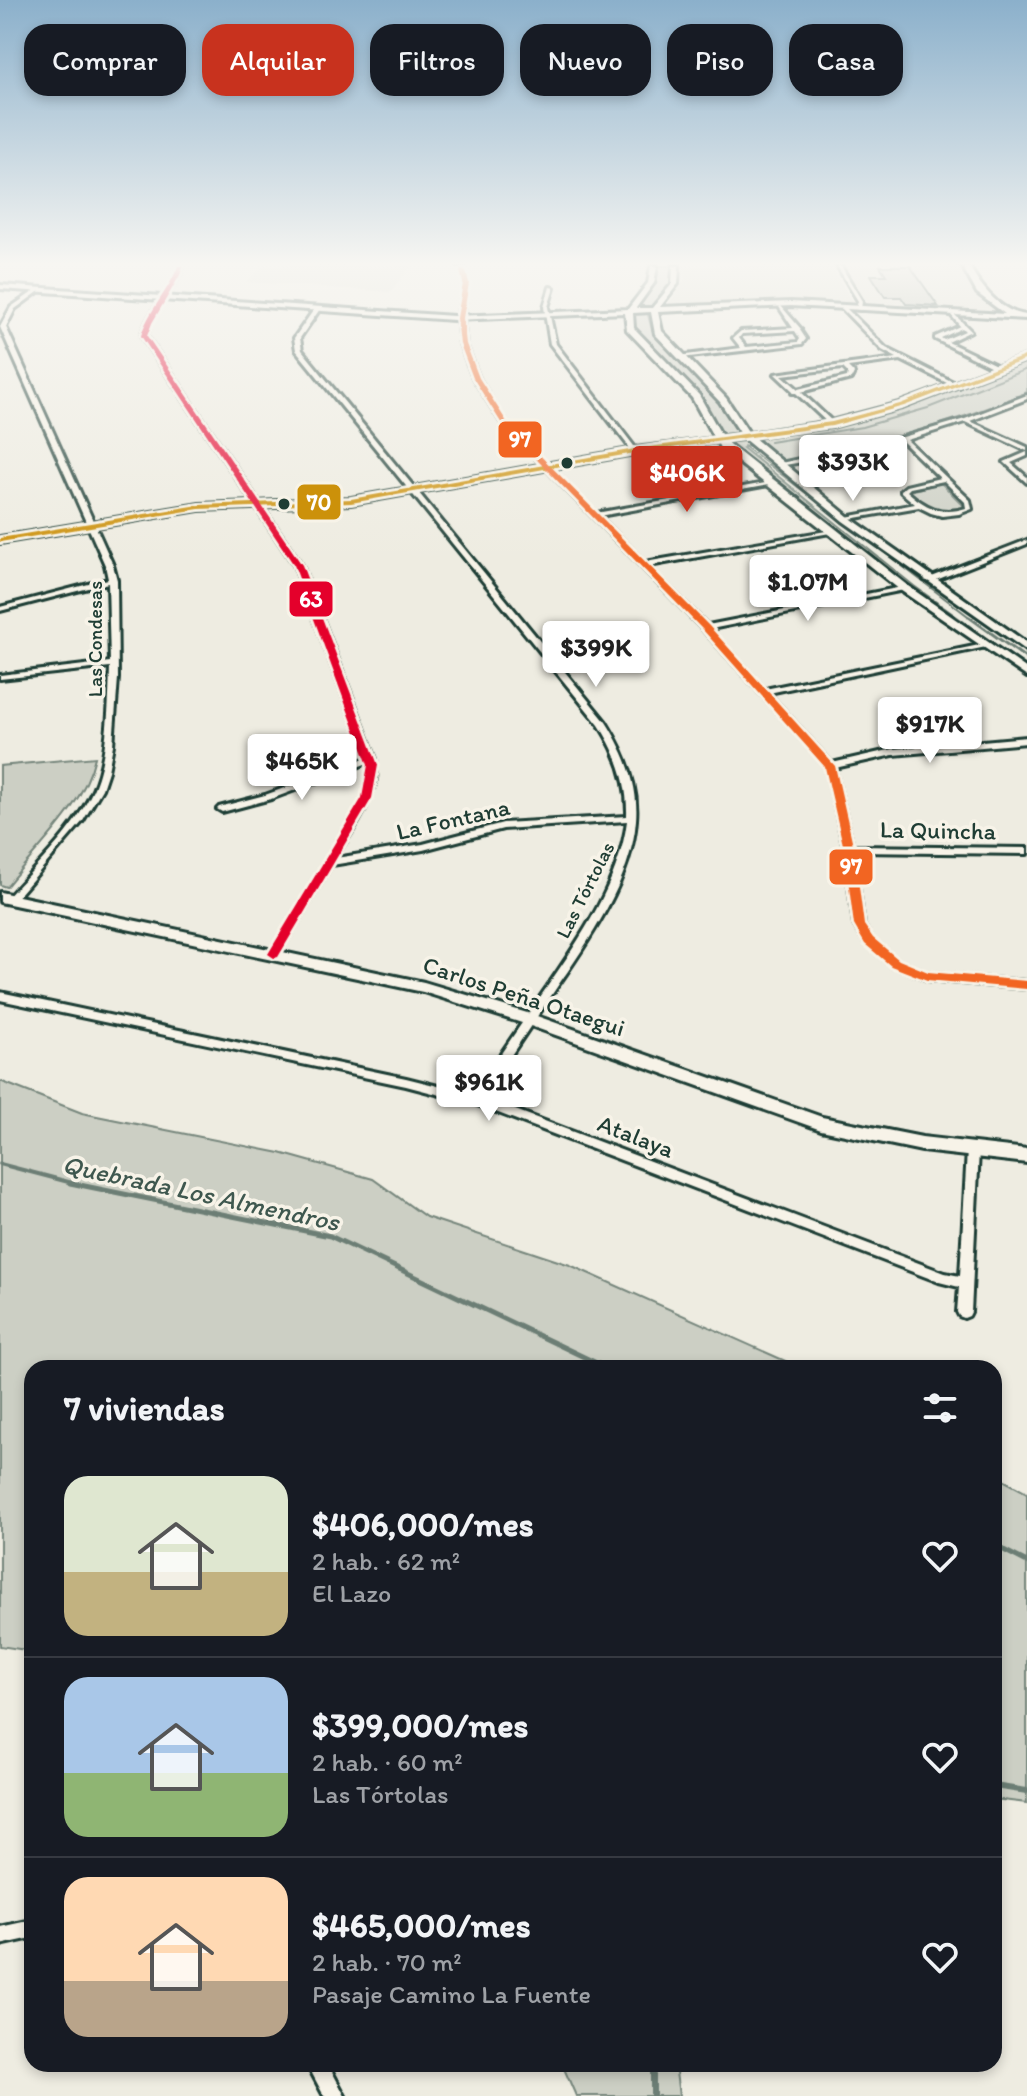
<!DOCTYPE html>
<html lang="es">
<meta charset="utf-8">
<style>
:root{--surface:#171b24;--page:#20242c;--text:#f1f3f6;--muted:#9ea1a6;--line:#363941;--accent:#c8321e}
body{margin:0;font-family:Itim,sans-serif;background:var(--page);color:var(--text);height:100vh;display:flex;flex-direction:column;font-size:30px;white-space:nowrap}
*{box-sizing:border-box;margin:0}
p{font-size:26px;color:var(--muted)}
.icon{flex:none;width:44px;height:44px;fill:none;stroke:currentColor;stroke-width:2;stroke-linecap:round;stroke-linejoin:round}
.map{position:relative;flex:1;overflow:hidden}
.drawer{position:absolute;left:24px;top:1360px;width:978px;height:712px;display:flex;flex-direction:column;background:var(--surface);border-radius:24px;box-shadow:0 4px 12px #0003}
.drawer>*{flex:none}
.top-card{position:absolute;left:24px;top:24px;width:980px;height:72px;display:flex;gap:16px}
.price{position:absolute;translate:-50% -68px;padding:0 18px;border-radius:8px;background:#fff;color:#222;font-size:26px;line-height:52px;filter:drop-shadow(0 2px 4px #0008)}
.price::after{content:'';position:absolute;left:50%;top:48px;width:24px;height:18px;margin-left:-12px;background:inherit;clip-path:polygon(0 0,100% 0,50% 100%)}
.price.current{background:var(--accent);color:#fff}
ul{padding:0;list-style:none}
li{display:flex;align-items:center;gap:24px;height:200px;padding:0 40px}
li+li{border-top:2px solid var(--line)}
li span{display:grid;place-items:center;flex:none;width:224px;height:160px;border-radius:24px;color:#555}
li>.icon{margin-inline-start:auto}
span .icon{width:96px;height:96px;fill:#fffc;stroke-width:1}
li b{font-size:34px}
h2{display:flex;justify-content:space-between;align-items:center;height:96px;padding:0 40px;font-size:34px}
.pill{padding:0 28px;border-radius:24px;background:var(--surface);box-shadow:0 4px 12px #0003;font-size:28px;line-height:72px}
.pill.current{background:var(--accent);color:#fff}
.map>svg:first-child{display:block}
</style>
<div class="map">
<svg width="1027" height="2096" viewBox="0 0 1027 2096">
<rect width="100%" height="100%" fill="#eeece1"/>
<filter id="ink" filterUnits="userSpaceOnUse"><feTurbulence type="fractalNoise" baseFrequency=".0125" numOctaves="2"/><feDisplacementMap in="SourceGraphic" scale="16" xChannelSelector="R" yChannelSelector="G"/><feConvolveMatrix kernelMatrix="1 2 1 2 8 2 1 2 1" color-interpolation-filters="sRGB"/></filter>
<g filter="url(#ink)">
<g fill="#ddddd2">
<polygon points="264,266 411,266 390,292 246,282"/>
<polygon points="682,266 831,266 853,303 667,306 685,279"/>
<polygon points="842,266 960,266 971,287 1004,314 867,306"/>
</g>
<g fill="#cccfc4" stroke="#76867c" stroke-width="2">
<path d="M658 266H673L675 277 648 315 652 330 712 392 739 434 719 436C712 418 704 402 692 387 678 371 630 340 631 319 631 298 662 290 658 266Z"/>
<path d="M1027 358V392C945 427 870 446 782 462L758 442 762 438 866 419 919 403Z"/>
<polygon points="740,438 750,445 743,448 914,586 1027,667 1027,673 905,588 724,442"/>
<path d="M941 483 965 507C943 519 925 509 910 491Z"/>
<path d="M95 757C84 807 37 847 6 887L0 885V766Z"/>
<polygon points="0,1081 82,1113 280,1153 373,1179 426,1217 570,1265 801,1368 32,1368 32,1651 0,1646"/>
<polygon points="994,1475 1027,1493 1027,1803 994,1799"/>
<polygon points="562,2064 675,2064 679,2096 576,2096"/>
</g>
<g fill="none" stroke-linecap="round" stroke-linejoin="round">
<g stroke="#6c7e74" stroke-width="2">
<polyline points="770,442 862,427 928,408 1027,369"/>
<polyline points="744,446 972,619"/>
</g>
<polyline stroke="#6c7e74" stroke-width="3" points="969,617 1027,659"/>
<polyline stroke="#6c7e74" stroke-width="4" points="0,1164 80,1185"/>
<g stroke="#6c7e74" stroke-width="5">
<polyline points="70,1183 330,1236 607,1368"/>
<polyline points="994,1545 1027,1562"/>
</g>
<g stroke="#6c7e74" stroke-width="6">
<polyline points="994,1786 1027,1791"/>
<polyline points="653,2064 653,2096"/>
</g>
</g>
<polygon fill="#b5bbb0" stroke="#1f3d34" stroke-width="2" points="880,266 910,266 938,306 906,304 901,297 885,297 871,275 886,275"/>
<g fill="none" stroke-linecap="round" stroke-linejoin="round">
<defs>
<g id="street">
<path d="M179 266H183L180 275 151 323 147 336 302 565 376 759C382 794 353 829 336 858L423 844 503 823 627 816C628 782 617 753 599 725L296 350 294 338 315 308 320 309 300 338 302 350 606 722C625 752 639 785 636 820 632 880 588 942 555 990 531 1026 506 1061 484 1098L945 1273 960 1276 967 1150 969 1147H977L979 1150 971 1312 969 1316 964 1318 959 1316 957 1312 959 1287 939 1282 475 1104 406 1086 0 1000V992L406 1078 474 1095C497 1058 522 1023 547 987 581 937 619 883 627 821L503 829 423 850 332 865 278 956H270L269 954 363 798 369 765 368 763 271 799 222 812 217 809 219 807 265 795 366 758 294 565 141 336C148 311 169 291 179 266Z"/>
<polygon points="459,266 463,266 468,283 463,318 466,344 479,378 506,422 596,513 771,482 774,484 600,516 645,562 832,530 832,532 830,533 649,566 708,625 907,586 908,588 904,590 711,629 765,689 989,643 989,647 986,647 769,693 832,763 893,749 1027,737 1027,743 893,755 835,768 853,846 1027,848 1027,854 854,852 864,925 873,939 899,961 928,973 1027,981 1027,989 927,980 891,965 865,943 854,925 844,849 826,767 703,630 502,424 473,378 460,344 457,318 464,283"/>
<polygon points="837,266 841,266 862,301 861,310 856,309 858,301"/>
<polygon points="550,287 554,288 548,307 556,344 637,450 637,452 633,452 550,344 544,307"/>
<path d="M39 288 41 290 15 309 6 327 113 565 117 580 118 678 113 745 108 771 102 789 83 821 14 901H8L6 899 8 897C37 864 74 831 93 790 108 758 109 702 110 667L0 679V675L110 662 108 583 0 611V607L108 579 105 565 0 327 11 307Z"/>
<path d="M781 306 801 329 800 330 806 339 802 344 681 358 678 356 741 348 733 338 741 331 793 328 779 307ZM795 331 800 339 798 342 746 347 739 338 742 334Z"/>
<path d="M844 306 886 348 959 385V387H955L901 360 848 367 854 373 851 379 801 392 835 424 830 425 796 393H792L793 391 775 374 897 358 882 350 842 309ZM843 368 848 373 847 377 798 389 782 375Z"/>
<path d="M951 315H955L971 331 948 342 1000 367V369H996L935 339V337L960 326ZM962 328 965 331 944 340 941 338Z"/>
<path d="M1027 395V399L970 421 1027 447V451L965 422 907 440 970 500 972 509 959 514 942 516 931 513 919 507 844 520 843 519 846 517 915 504 901 492V490L906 486 940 478 902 441 843 455 779 466 776 464 903 437 965 419ZM944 481 965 502 966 508C941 516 925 507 907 491L910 488Z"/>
<polygon points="1027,452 1027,456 1011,463 1027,477 1027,483 1004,462"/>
<polygon points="1027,540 1027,544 931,582 924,580"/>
<polygon points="32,1920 32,1938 0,1945 0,1927"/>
<polygon points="307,2064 328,2064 345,2096 324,2096"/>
</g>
<g id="secondary">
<path d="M651 266H657L654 283 636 308H652L672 284 673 266H679L678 284 660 307 791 302 1005 314 977 293 962 266H969C981 287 1001 313 1027 315V319L791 306 658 312 662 331 726 398 749 433 831 421 899 403 1027 355V360L905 407 832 427 753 437 849 517 1027 643V651L843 521 744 439 725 441 908 586 1027 669V677L900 590 720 448 717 442 635 454 351 504 199 510 0 543V537L199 504 351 498 635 448 714 438 692 398 627 330 625 313 454 320 0 289V285L454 316 628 309 648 283ZM651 312 655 334 720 402 741 434 722 436 699 395 634 328 633 313Z"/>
<polygon points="0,892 424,982 534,1015 822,1117 922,1137 1027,1149 1027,1163 922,1151 821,1130 522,1023 423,992 0,902"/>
</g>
</defs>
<use href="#street" stroke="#1f3d34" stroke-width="6"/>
<use href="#secondary" stroke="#1f3d34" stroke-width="6"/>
<use href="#street" fill="#f7f3e8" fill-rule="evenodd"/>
<use href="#secondary" fill="#f7f3e8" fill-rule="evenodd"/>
<defs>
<polygon id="bus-1" points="1027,355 1027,359 904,406 832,426 635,453 351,503 199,509 0,542 0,538 199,505 351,499 635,449 832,422 900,404"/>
<path id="bus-2" d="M178 266H183L180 275 152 323 147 336 302 565 378 765 372 798 278 957 274 958 268 954 362 798 368 765 294 565 141 336C148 311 169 291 178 266Z"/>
<polygon id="bus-3" points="463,269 466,271 469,283 463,318 466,344 479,378 507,422 709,626 835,766 854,849 864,925 873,938 899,960 928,972 1027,981 1027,989 927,980 891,966 865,944 854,925 844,849 825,767 703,630 502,424 473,378 460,344 457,318 463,283 460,271"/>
</defs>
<use href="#bus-1" stroke="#f7f3e8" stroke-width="6"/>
<use href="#bus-2" stroke="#f7f3e8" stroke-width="6"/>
<use href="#bus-3" stroke="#f7f3e8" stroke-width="6"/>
<use href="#bus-1" fill="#cc910a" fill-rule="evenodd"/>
<use href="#bus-2" fill="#e4002b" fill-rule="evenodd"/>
<use href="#bus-3" fill="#f26522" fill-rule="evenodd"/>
</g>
</g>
<linearGradient id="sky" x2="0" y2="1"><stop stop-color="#8bb0cb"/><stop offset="0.47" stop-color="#f7f6f2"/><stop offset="1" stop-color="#f7f6f2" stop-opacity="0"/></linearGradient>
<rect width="1027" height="560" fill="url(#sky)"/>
<g fill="#1f3d34" stroke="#f7f3e8" stroke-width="3">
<circle cx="567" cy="463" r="7"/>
<circle cx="284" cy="504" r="7"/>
</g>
<g text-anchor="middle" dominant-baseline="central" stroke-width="7" stroke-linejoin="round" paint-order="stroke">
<g font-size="20" fill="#1f3d34" stroke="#f7f3e8">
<text transform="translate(95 639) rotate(-90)">Las Condesas</text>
<text transform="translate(585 890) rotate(-63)">Las Tórtolas</text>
</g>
<g font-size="24" fill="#1f3d34" stroke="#f7f3e8">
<text transform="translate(453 819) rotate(-13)">La Fontana</text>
<text transform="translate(938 830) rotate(1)">La Quincha</text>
<text transform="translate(524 996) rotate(18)">Carlos Peña Otaegui</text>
<text transform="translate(636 1136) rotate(21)">Atalaya</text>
</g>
<g font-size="26" font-style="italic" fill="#3f584f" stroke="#f7f3e8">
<text transform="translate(201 1193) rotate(12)">Quebrada Los Almendros</text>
</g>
</g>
<g stroke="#f7f3e8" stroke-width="3">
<rect x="497" y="420" width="46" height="39" rx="8" fill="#f26522"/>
<rect x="296" y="483" width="46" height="38" rx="8" fill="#cc910a"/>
<rect x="288" y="580" width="46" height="38" rx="8" fill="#e4002b"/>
<rect x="828" y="848" width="46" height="38" rx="8" fill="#f26522"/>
</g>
<g font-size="22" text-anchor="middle" font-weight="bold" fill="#fff">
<text x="520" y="447">97</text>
<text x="319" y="510">70</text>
<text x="311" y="607">63</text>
<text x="851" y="874">97</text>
</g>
</svg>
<b class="price" style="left:853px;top:503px">$393K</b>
<b class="price current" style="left:687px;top:514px">$406K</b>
<b class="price" style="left:808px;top:623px">$1.07M</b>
<b class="price" style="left:596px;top:689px">$399K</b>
<b class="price" style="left:930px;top:765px">$917K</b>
<b class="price" style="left:302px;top:802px">$465K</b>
<b class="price" style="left:489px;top:1123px">$961K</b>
<div class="top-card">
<a class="pill">Comprar</a>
<a class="pill current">Alquilar</a>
<a class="pill">Filtros</a>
<a class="pill">Nuevo</a>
<a class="pill">Piso</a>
<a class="pill">Casa</a>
</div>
<section class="drawer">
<h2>7 viviendas<svg class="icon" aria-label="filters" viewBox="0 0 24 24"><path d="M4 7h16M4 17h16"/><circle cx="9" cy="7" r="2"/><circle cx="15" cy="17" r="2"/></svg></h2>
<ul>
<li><span style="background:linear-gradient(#dfe7d0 60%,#c2b280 0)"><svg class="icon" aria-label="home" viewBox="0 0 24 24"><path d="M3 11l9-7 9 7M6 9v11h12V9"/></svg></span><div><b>$406,000/mes</b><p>2 hab. · 62 m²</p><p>El Lazo</p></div><svg class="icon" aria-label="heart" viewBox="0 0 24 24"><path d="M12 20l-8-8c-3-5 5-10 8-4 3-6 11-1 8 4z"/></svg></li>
<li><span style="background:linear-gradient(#a9c7e8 60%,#8fb573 0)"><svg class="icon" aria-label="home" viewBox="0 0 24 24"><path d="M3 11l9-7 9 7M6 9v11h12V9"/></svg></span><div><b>$399,000/mes</b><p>2 hab. · 60 m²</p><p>Las Tórtolas</p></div><svg class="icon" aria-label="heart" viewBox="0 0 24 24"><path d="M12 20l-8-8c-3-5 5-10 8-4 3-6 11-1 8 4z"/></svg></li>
<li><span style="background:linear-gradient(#ffd9b3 65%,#b9a48a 0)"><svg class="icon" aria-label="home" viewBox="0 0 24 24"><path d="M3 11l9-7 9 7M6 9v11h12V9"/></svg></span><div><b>$465,000/mes</b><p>2 hab. · 70 m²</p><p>Pasaje Camino La Fuente</p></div><svg class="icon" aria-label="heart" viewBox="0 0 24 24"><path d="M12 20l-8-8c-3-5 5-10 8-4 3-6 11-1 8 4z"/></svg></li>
</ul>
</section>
</div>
